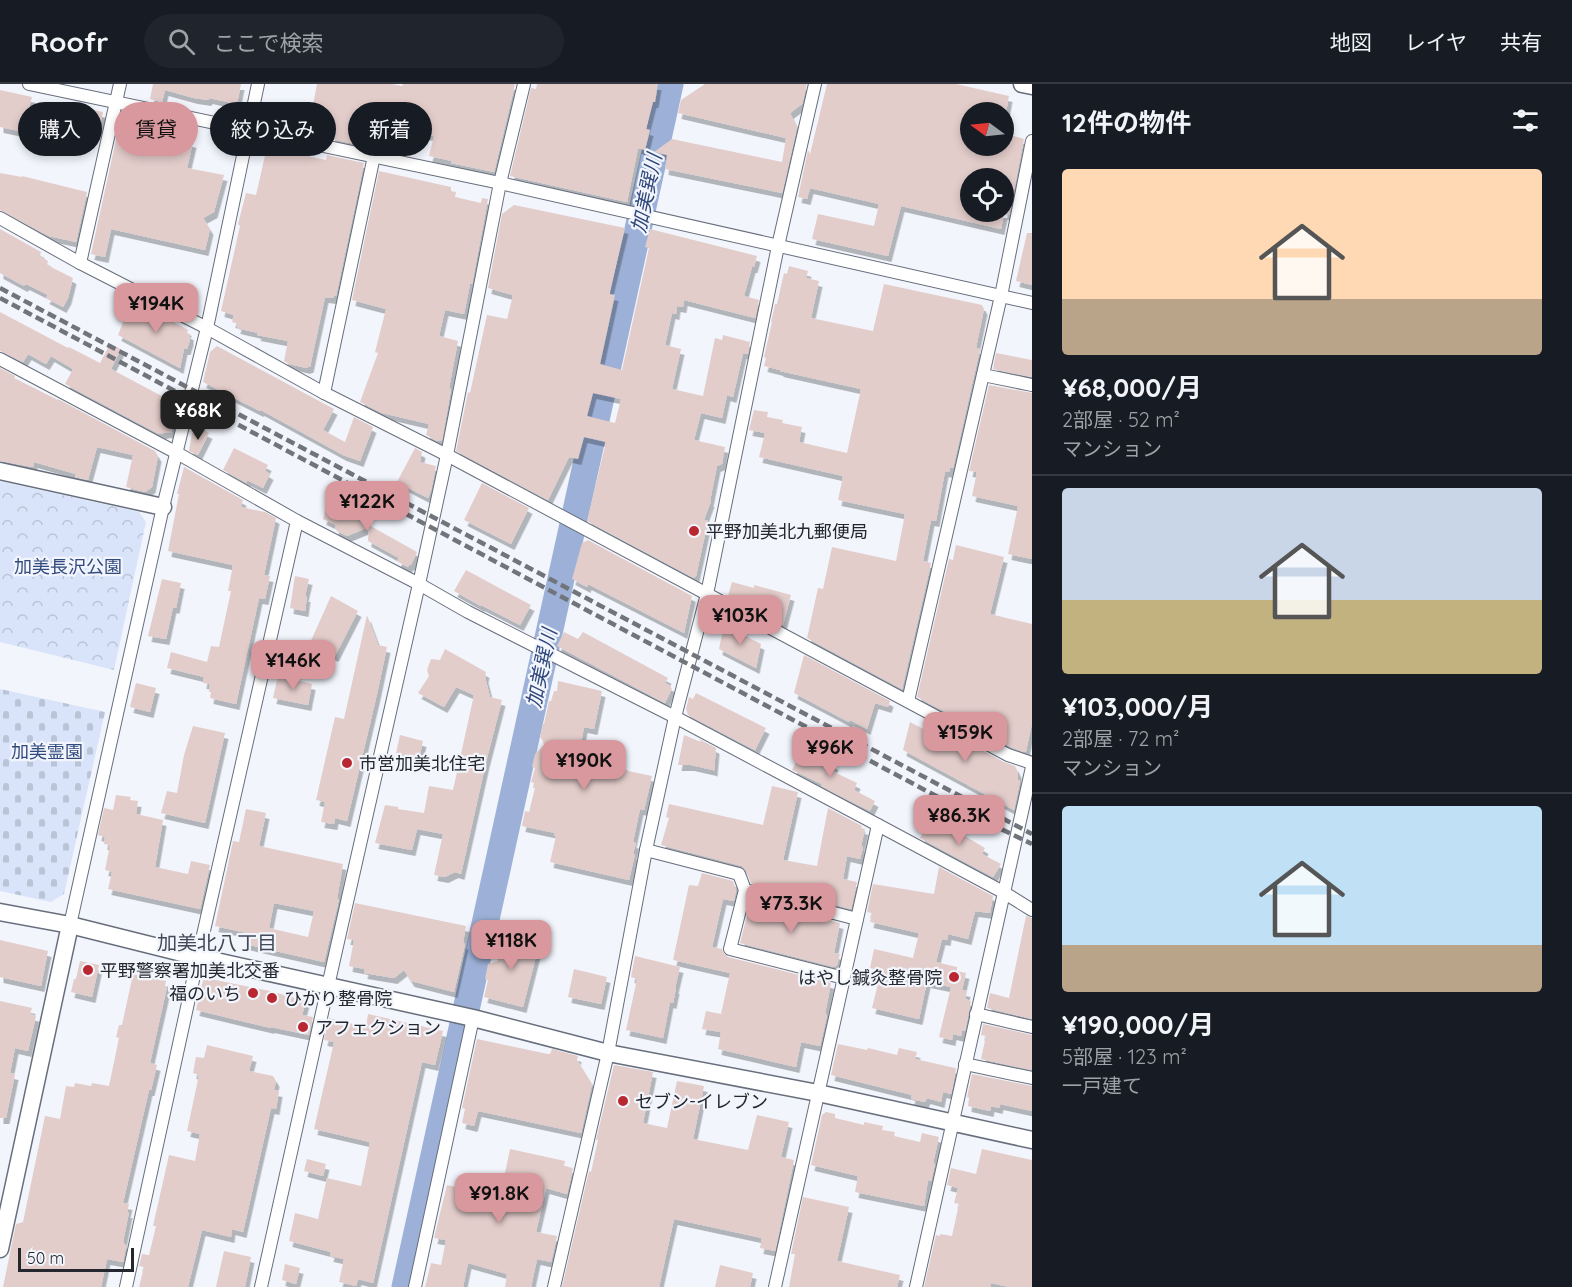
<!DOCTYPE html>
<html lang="ja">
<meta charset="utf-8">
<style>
:root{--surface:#171b24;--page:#20242c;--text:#f1f3f6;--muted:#9ea1a6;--line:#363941;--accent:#d8989d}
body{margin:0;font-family:Quicksand,"Noto Sans JP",sans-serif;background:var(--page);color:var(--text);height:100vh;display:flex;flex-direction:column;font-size:22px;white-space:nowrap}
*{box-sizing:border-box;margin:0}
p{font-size:20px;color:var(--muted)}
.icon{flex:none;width:33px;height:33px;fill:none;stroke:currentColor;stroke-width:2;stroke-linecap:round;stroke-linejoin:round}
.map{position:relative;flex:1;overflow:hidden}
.panel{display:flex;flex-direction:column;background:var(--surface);width:540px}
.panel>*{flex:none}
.hud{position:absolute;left:18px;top:18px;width:570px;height:54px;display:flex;gap:12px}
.needle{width:39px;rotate:285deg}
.fabs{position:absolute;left:960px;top:18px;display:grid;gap:12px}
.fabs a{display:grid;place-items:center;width:54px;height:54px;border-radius:50%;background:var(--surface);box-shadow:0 3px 9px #0003;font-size:30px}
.scale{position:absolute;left:18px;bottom:15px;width:116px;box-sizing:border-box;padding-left:6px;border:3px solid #24282e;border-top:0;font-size:16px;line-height:21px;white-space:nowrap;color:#24282e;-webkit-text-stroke:4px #f2f5fc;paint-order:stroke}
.price{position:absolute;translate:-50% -51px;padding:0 14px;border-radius:12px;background:var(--accent);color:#111;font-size:20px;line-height:39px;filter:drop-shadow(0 2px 3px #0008)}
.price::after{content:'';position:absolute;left:50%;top:36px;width:18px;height:14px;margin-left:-9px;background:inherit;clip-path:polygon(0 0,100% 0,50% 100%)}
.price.current{background:#222;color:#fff}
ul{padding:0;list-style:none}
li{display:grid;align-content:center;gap:12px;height:318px;padding:0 30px}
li+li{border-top:2px solid var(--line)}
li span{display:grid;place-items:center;height:186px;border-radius:6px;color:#555}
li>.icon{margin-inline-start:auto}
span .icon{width:108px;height:108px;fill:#fffc;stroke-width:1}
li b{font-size:26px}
h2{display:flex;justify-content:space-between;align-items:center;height:72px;padding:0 30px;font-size:26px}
.pill{padding:0 21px;border-radius:27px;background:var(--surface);box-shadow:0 3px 9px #0003;font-size:21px;line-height:54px}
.pill.current{background:var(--accent);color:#111}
header{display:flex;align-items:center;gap:36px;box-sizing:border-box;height:84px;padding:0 30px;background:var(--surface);border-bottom:2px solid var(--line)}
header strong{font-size:28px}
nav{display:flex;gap:33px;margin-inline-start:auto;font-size:21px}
.search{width:420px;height:54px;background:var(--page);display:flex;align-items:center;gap:15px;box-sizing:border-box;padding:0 21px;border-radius:33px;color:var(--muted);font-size:22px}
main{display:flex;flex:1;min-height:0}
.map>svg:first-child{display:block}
</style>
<header>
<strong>Roofr</strong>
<div class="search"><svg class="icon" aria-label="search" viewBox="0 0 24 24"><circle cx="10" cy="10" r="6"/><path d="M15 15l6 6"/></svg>ここで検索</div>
<nav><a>地図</a><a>レイヤ</a><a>共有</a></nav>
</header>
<main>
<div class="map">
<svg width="1032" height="1203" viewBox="0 0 1032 1203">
<defs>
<pattern id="cemetery-stones" width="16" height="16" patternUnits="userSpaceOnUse" patternTransform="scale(1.5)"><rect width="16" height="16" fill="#d9e4fa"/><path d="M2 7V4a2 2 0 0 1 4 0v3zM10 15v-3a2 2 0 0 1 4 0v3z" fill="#bac4d7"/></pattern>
<pattern id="park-crowns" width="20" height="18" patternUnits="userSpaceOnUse" patternTransform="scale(1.5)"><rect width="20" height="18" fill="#d9e4fa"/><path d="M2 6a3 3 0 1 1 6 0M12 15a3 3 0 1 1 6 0" fill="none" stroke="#bac4d7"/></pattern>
<filter id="shadow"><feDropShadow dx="3.5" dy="6" stdDeviation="0" flood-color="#0004"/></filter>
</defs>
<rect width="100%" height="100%" fill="#f2f5fc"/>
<polygon fill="url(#cemetery-stones)" points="0,605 105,628 64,810 51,818 0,807"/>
<polygon fill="url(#park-crowns)" points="0,397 139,428 146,438 114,586 0,558"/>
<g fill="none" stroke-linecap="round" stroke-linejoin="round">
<polyline stroke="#9db1d8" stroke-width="27" points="405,1203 670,0"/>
</g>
<g fill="#e3cdcb" fill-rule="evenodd" filter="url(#shadow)">
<polygon points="153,0 241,0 237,20 209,14 208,16 194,14 165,6 162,18 150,15"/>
<polygon points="317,0 392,0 402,2 403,0 515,0 494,88 451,79 452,77 429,72 434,52 380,40 375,64 331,55 335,36 311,32"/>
<polygon points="537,0 658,0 655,18 653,18 646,45 650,46 645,66 638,64 627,118 510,92 531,4 536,5"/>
<polygon points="705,0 807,0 802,20 790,29 797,43 782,109 665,85 667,71 654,68 672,55 782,78 786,54 678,29 681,16"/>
<path d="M827 0H956L1009 12 1006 28H970V62H1004V49L1024 55 1009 131 1004 130 1001 145 901 122 888 172 812 155 818 130 874 142 879 120 810 104 807 115 798 113 808 66 810 70ZM970 94H1004V128H970Z"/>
<polygon points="0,6 32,13 29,24 62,31 64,20 103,28 100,42 102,41 102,45 89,42 85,61 0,43"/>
<polygon points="121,33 176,44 174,53 193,58 187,84 224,91 214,128 203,134 210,145 205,166 111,145 105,173 91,170"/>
<polygon points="267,63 326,76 327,71 364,79 336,212 334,211 333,214 325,213 310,283 308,283 307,284 289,280 284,277 288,257 257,251 258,249 237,244 238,240 232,238 234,231 221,227 240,142 238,140 246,109 256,111"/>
<polygon points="379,87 451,103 451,107 456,108 455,113 481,119 482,114 488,115 472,200 470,200 464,230 445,226 439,252 458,257 449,304 451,305 442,356 437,357 426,351 429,340 382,329 360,318 378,269 375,268 386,225 352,216"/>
<polygon points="0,89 22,93 22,92 87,108 76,158 49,152 0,126"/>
<path d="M514 121 625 144 609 210 615 211 600 280 622 286 649 164 645 163 650 145 757 172 754 183H752L744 212 759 216 755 234 684 216 683 223 677 222 676 230 672 229 665 261 681 265 672 305 703 312 715 254 722 256 723 251 750 258 748 270 743 269 733 313 727 311 722 334 701 329 694 356 725 363 722 380 717 382 710 417H711L704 436 708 437 696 492 694 494 587 437 606 358 584 353 578 375 569 373 548 416 456 367 468 308 470 309 487 231 507 235 513 211 488 204 502 130ZM593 309 621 315 615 339 587 332Z"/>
<polygon points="0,145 41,168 40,172 48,177 47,181 73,194 68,214 63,223 46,214 48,211 26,200 24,202 0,189"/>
<polygon points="1027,149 1032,149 1032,201 1016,197"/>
<polygon points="789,182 808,187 806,194 819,197 811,234 873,247 884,200 982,221 984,225 976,264 980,265 953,384 950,384 949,388 945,387 936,437 931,436 923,477 931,479 902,605 807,554 818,504 823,505 832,463 896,477 905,430 838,416 843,392 759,373 765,349 749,346 754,326 768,328 767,333 783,336 782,339 802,343 799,358 847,369 861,305 780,287 780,286 764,282 766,274 764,273 772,238 771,238 775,220 777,220 784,189 787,190"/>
<polygon points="173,208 192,213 188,225 168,215 169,212 172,212"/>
<polygon points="139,219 188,246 187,249 190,250 190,256 187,265 184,265 180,284 118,251 129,223 136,227"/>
<polygon points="0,228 68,264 69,263 100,279 110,260 121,265 111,285 171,317 169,327 176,328 171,349 167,348 159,350 65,300 73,285 51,272 46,280 28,270 23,278 0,267"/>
<polygon points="217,262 334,325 323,346 345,358 354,333 373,343 360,377 343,371 261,326 260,327 203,298 210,268"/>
<polygon points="996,269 1032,276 1032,293 993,285"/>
<polygon points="0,284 15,292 14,294 58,316 58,315 155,367 158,372 152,403 145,408 126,403 133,371 97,363 88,396 75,393 76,390 34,378 33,383 0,377"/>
<polygon points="989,301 1032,309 1032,475 1008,470 1018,422 972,412 977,388 969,387"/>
<polygon points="201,345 209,349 198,371 189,367 192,349"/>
<polygon points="234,364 268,381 265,387 270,390 263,404 247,396 247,399 223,386"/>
<polygon points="415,364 422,368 420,378 436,382 431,406 428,414 397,398"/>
<polygon points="184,383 243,416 241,423 265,428 276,434 264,491 270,492 265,515 259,514 236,620 210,614 211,608 209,608 210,600 203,599 204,593 167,584 171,568 207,578 211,562 219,563 231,507 228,507 233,481 168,467 179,410 177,410"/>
<polygon points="482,399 529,424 511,460 464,436"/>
<polygon points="329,413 344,420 342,426 417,468 411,481 410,480 408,483 397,477 399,474 368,457 369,443 347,452 337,447 335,444 336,441 323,435"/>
<polygon points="588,456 692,512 684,549 588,500 587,503 572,495 582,459"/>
<polygon points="956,461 1004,473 990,530 1032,540 1032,639 1026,667 1024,668 1011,663 989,652 991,641 955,633 917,613 949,475 953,476"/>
<polygon points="466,486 531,521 520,541 481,521 481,522 454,507"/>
<polygon points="295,492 309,495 305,512 307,512 305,527 290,524"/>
<polygon points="162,495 181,499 176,524 173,523 166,555 148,552"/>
<polygon points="732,498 754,504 754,501 791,511 783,541 751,524 752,519 728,512"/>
<polygon points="331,512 358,527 335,572 310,559"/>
<polygon points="367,531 378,561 387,563 377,610 347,737 335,734 334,740 321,738 325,718 316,716 335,633 344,635"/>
<polygon points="724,541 761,560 756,584 719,565"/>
<polygon points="564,548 578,555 583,548 668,594 665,599 671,602 671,604 672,604 665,619 557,562"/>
<polygon points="445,565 486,588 485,593 490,613 502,616 486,678 461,790 455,788 445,793 434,791 443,750 417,745 412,766 375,759 385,721 398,723 398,725 424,729 429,702 453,706 474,611 456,603 444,623 418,609 429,592 427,586 431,575 440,576"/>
<polygon points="804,571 890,617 888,623 875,619 867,645 850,636 849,638 794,609"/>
<polygon points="278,592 312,600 308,621 273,614"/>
<polygon points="558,597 602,607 594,645 584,643 579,671 624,680 623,686 652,692 644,726 640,725 633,758 636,759 633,770 635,770 629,796 550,778 556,752 554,751 555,749 522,742 525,727 529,728 535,704 533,704 534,699 531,698 535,684 532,683 535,670 545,660 540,653 543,640 544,640 549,617 551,617 554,607 557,607"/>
<polygon points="136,599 156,604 150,628 130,623"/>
<polygon points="696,609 766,644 755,666 688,631 686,625 689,613 693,615"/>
<polygon points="910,638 929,648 933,641 1004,678 1015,682 1018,688 1018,696 1020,697 1014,726 903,666"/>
<polygon points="193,642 225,649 205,739 161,729 167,707 177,709 184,671"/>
<polygon points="400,651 423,657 419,674 396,669"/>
<polygon points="684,651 701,658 699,655 716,664 714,687 713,686 691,681 678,681"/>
<polygon points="803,664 835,680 832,687 857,699 854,706 875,717 870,727 821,702 822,700 792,686"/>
<polygon points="772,702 798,708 783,776 817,782 828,724 862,742 861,744 865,745 861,762 863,763 860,775 847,772 843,795 857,798 851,825 751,799 746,787 742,782 661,761 669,734 666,733 669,720 763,741"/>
<polygon points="116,711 131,713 130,716 138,717 136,730 163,736 155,783 188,790 191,777 210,781 200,825 108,805 112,788 105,786 110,761 104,760 105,753 98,751 104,724 113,726"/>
<path d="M246 725 266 729 259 762 343 780 337 815H339L324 878 245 860 247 849 215 842 233 757 239 758ZM274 819 314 827 308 853 269 844Z"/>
<polygon points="931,732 985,764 982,770 1001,780 993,793 920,754"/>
<polygon points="939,783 993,812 990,829 975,827 968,855 948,850 947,856 942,855 936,878 957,883 957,887 966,889 962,906 967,907 965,915 971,917 965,947 962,946 961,952 953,950 952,956 939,953 951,903 927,898 919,935 872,924 881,887 870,884 874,865 913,874 919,849 870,838 872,829 867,828 873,800 934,810"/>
<polygon points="702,789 733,797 736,806 734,817 723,815 712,863 722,865 724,870 728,873 831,899 825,930 827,931 820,962 801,958 796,983 718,965 721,948 702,945 706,927 721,930 730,889 673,876 689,801 698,802"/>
<polygon points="751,816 840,839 834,869 840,870 837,881 834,883 740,859"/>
<polygon points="355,819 466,842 463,859 465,860 454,908 411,897 404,886 394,894 364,889 365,885 349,882 354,856 347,855"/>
<polygon points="1026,832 1032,834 1032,935 987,924 990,909 1009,914"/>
<polygon points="496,851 539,860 523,923 484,913 488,896 485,895 488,880 498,877 493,866"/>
<polygon points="0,856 48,867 41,902 0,893"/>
<polygon points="635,872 680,883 675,904 676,904 673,919 670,918 663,954 626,946 637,895 631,893"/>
<polygon points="80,877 99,881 92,913 71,908 74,895 76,895"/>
<polygon points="574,885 607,893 601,920 568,913"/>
<polygon points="133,890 166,897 165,902 167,903 150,979 157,981 151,1006 149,1006 123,1119 129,1120 127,1128 129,1128 123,1158 126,1162 123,1178 107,1175 101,1203 3,1203 16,1140 23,1138 45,1032 60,1035 66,1002 74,1003 75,999 91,1002 92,999 109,1002 119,954 116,953 119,941 122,941"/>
<polygon points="206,894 270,907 306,917 302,931 313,933 309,951 271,943 271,944 196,926 203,897"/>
<polygon points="0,917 32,924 30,930 36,932 28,967 15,964 10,989 15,990 6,1034 0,1034"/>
<polygon points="368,930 443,947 435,981 422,978 373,1199 358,1195 356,1202 339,1198 344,1175 330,1172 331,1168 289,1157 295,1129 318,1135 327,1094 361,1102 370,1058 314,1045 334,958 324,956 329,934 366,943"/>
<polygon points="983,940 1032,951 1032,986 981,975 986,952 981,951"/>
<polygon points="477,955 548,970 550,970 552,965 578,972 577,976 592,1000 581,1049 478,1027 474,1042 462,1039 465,1025 462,1024"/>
<polygon points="838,960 867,966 868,964 897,971 899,964 917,968 915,975 955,984 956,985 951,1010 943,1008 941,1018 927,1014 925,1018 911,1015 912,1011 831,991"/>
<polygon points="207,961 253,972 249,987 273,992 276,997 274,1006 279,1007 276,1025 271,1024 243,1148 232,1145 231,1153 202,1146 188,1203 139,1203 144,1183 139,1182 142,1170 149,1171 156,1142 153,1142 169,1071 195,1077 200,1050 187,1047 199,991 193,989 196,973 204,974"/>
<polygon points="614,981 653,988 643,1039 667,1044 677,997 704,1002 693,1055 748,1066 757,1031 789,1038 781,1073 794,1076 775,1167 760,1164 762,1154 674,1135 659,1203 562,1203 589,1087 591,1088 598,1056 596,1056"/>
<polygon points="972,990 1032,1002 1032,1027 1000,1020 999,1024 991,1022 990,1027 968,1022 969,1014 967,1013"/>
<polygon points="826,1028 835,1030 835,1034 864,1041 864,1038 883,1042 882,1046 895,1048 894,1052 920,1058 922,1049 939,1053 933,1079 935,1080 931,1097 928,1096 924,1122 855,1108 858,1092 811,1081 822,1031"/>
<polygon points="510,1065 565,1077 564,1082 573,1084 567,1110 546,1104 536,1148 557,1152 551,1178 537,1175 531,1203 505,1203 507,1190 468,1179 463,1203 425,1203 431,1179 441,1181 446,1156 434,1154 447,1101 500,1113"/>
<polygon points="982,1065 1032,1076 1032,1203 1010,1203 991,1199 990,1203 924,1203 936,1151 940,1152 940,1150 952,1152 959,1120 954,1119 958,1104 947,1101 951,1084 976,1090"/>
<polygon points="307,1075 326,1080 323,1092 304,1087"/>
<polygon points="803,1113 849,1123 837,1177 900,1191 897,1203 789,1203 795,1170 791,1170"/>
<polygon points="224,1167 251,1173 245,1203 216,1203"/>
<polygon points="285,1180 300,1184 296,1200 282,1196"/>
<polygon points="720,1181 753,1189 750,1203 715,1203"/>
</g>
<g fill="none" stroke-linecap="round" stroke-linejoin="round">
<defs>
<g id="street">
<polyline points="29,0 500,99 1032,219"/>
<polyline points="0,134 80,179 207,244 324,309 447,371 1008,671 1032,679"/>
<polyline points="80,179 120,0"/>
<polyline points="0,275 177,369 297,437 419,500 468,528 675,633 878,741 1003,808 1032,826"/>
<polyline points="983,291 1032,301"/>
<polyline points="324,309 374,72"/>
<polyline points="908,617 1001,212 1032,57"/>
<polyline points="646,766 739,790 745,806 730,865 844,894"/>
<polyline points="745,806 857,835"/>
<polyline points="70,841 163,423 207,244 258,0"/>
<polyline points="976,930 1032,943"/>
<polyline points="965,980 1032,994"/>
<polyline points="126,1203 198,873 297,437"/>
<polyline points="261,1203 328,902 419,500 447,371 500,99 524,0"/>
<polyline points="415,1203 473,934"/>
<polyline points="554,1203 608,969 646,766 675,633 707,510 778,162 815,0"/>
<polyline points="775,1203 878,741"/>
<polyline points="916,1203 1032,683"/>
</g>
<g id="secondary">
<polyline points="1022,0 1032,2"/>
<polyline points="0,387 163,423"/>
<polyline points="0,828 70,841 198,873 473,934 608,969 818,1009 1032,1056"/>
<polyline points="0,1165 70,841"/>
</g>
</defs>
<use href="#street" stroke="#676e7c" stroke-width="14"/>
<use href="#secondary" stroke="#676e7c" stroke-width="19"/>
<use href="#street" stroke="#fff" stroke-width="12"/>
<use href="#secondary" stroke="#fff" stroke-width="16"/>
<g stroke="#71757b" stroke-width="4.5" stroke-dasharray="9 4.5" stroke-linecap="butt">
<polyline points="0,204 1032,750"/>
<polyline points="0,214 970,730 1032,760"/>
</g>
</g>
<g fill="#b92830" stroke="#f2f5fc" stroke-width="2">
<circle cx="694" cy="447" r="6"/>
<circle cx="347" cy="679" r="6"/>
<circle cx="88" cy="886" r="6"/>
<circle cx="954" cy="893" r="6"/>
<circle cx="253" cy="909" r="6"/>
<circle cx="272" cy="914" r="6"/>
<circle cx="303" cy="943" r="6"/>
<circle cx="623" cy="1017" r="6"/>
</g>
<g text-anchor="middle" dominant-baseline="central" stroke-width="4.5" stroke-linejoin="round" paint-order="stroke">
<g font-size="18" fill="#24282e" stroke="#f2f5fc" text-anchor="start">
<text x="706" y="447">平野加美北九郵便局</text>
<text x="359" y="679">市営加美北住宅</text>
<text x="100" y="886">平野警察署加美北交番</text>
<text x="942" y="893" text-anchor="end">はやし鍼灸整骨院</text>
<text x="241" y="909" text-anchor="end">福のいち</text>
<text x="284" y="914">ひかり整骨院</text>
<text x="315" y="943">アフェクション</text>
<text x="635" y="1017">セブン-イレブン</text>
</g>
<g font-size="18" fill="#324b7e" stroke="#f2f5fc">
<text x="68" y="482">加美長沢公園</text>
<text x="47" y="667">加美霊園</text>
</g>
<g font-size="20" font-style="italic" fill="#2f477a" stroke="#f2f5fc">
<text transform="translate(646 109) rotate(-78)">加美巽川</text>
<text transform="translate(541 584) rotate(-78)">加美巽川</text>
</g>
<g font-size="20" fill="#424957" stroke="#f2f5fc">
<text x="217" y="858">加美北八丁目</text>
</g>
</g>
</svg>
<div class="fabs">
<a><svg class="needle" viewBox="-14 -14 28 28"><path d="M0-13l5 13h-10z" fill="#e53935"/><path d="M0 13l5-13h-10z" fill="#9ea1a6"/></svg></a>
<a><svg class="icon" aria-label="locate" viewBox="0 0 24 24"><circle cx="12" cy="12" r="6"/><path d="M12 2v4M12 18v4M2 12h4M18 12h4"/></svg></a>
</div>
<div class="scale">50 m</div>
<b class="price" style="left:156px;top:250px">¥194K</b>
<b class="price current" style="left:198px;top:357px">¥68K</b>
<b class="price" style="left:367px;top:448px">¥122K</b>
<b class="price" style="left:740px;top:562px">¥103K</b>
<b class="price" style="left:293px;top:607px">¥146K</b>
<b class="price" style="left:965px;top:679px">¥159K</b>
<b class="price" style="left:830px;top:694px">¥96K</b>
<b class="price" style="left:584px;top:707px">¥190K</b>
<b class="price" style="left:959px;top:762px">¥86.3K</b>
<b class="price" style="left:791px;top:850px">¥73.3K</b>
<b class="price" style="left:511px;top:887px">¥118K</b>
<b class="price" style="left:499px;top:1140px">¥91.8K</b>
<div class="hud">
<a class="pill">購入</a>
<a class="pill current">賃貸</a>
<a class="pill">絞り込み</a>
<a class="pill">新着</a>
</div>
</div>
<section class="panel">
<h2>12件の物件<svg class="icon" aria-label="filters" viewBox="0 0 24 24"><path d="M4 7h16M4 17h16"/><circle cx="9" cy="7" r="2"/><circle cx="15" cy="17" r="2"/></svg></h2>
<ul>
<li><span style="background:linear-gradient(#ffd9b3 70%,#b9a48a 0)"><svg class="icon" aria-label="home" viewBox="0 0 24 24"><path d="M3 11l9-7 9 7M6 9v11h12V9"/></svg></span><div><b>¥68,000/月</b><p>2部屋 · 52 m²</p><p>マンション</p></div></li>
<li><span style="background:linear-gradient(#c9d6e8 60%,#c2b280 0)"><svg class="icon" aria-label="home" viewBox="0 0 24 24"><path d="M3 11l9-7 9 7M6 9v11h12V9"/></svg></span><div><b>¥103,000/月</b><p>2部屋 · 72 m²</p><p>マンション</p></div></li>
<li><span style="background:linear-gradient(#bfe0f5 75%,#b9a48a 0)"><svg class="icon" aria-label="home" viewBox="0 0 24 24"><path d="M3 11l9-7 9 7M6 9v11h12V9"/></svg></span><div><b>¥190,000/月</b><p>5部屋 · 123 m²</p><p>一戸建て</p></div></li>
</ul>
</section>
</main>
